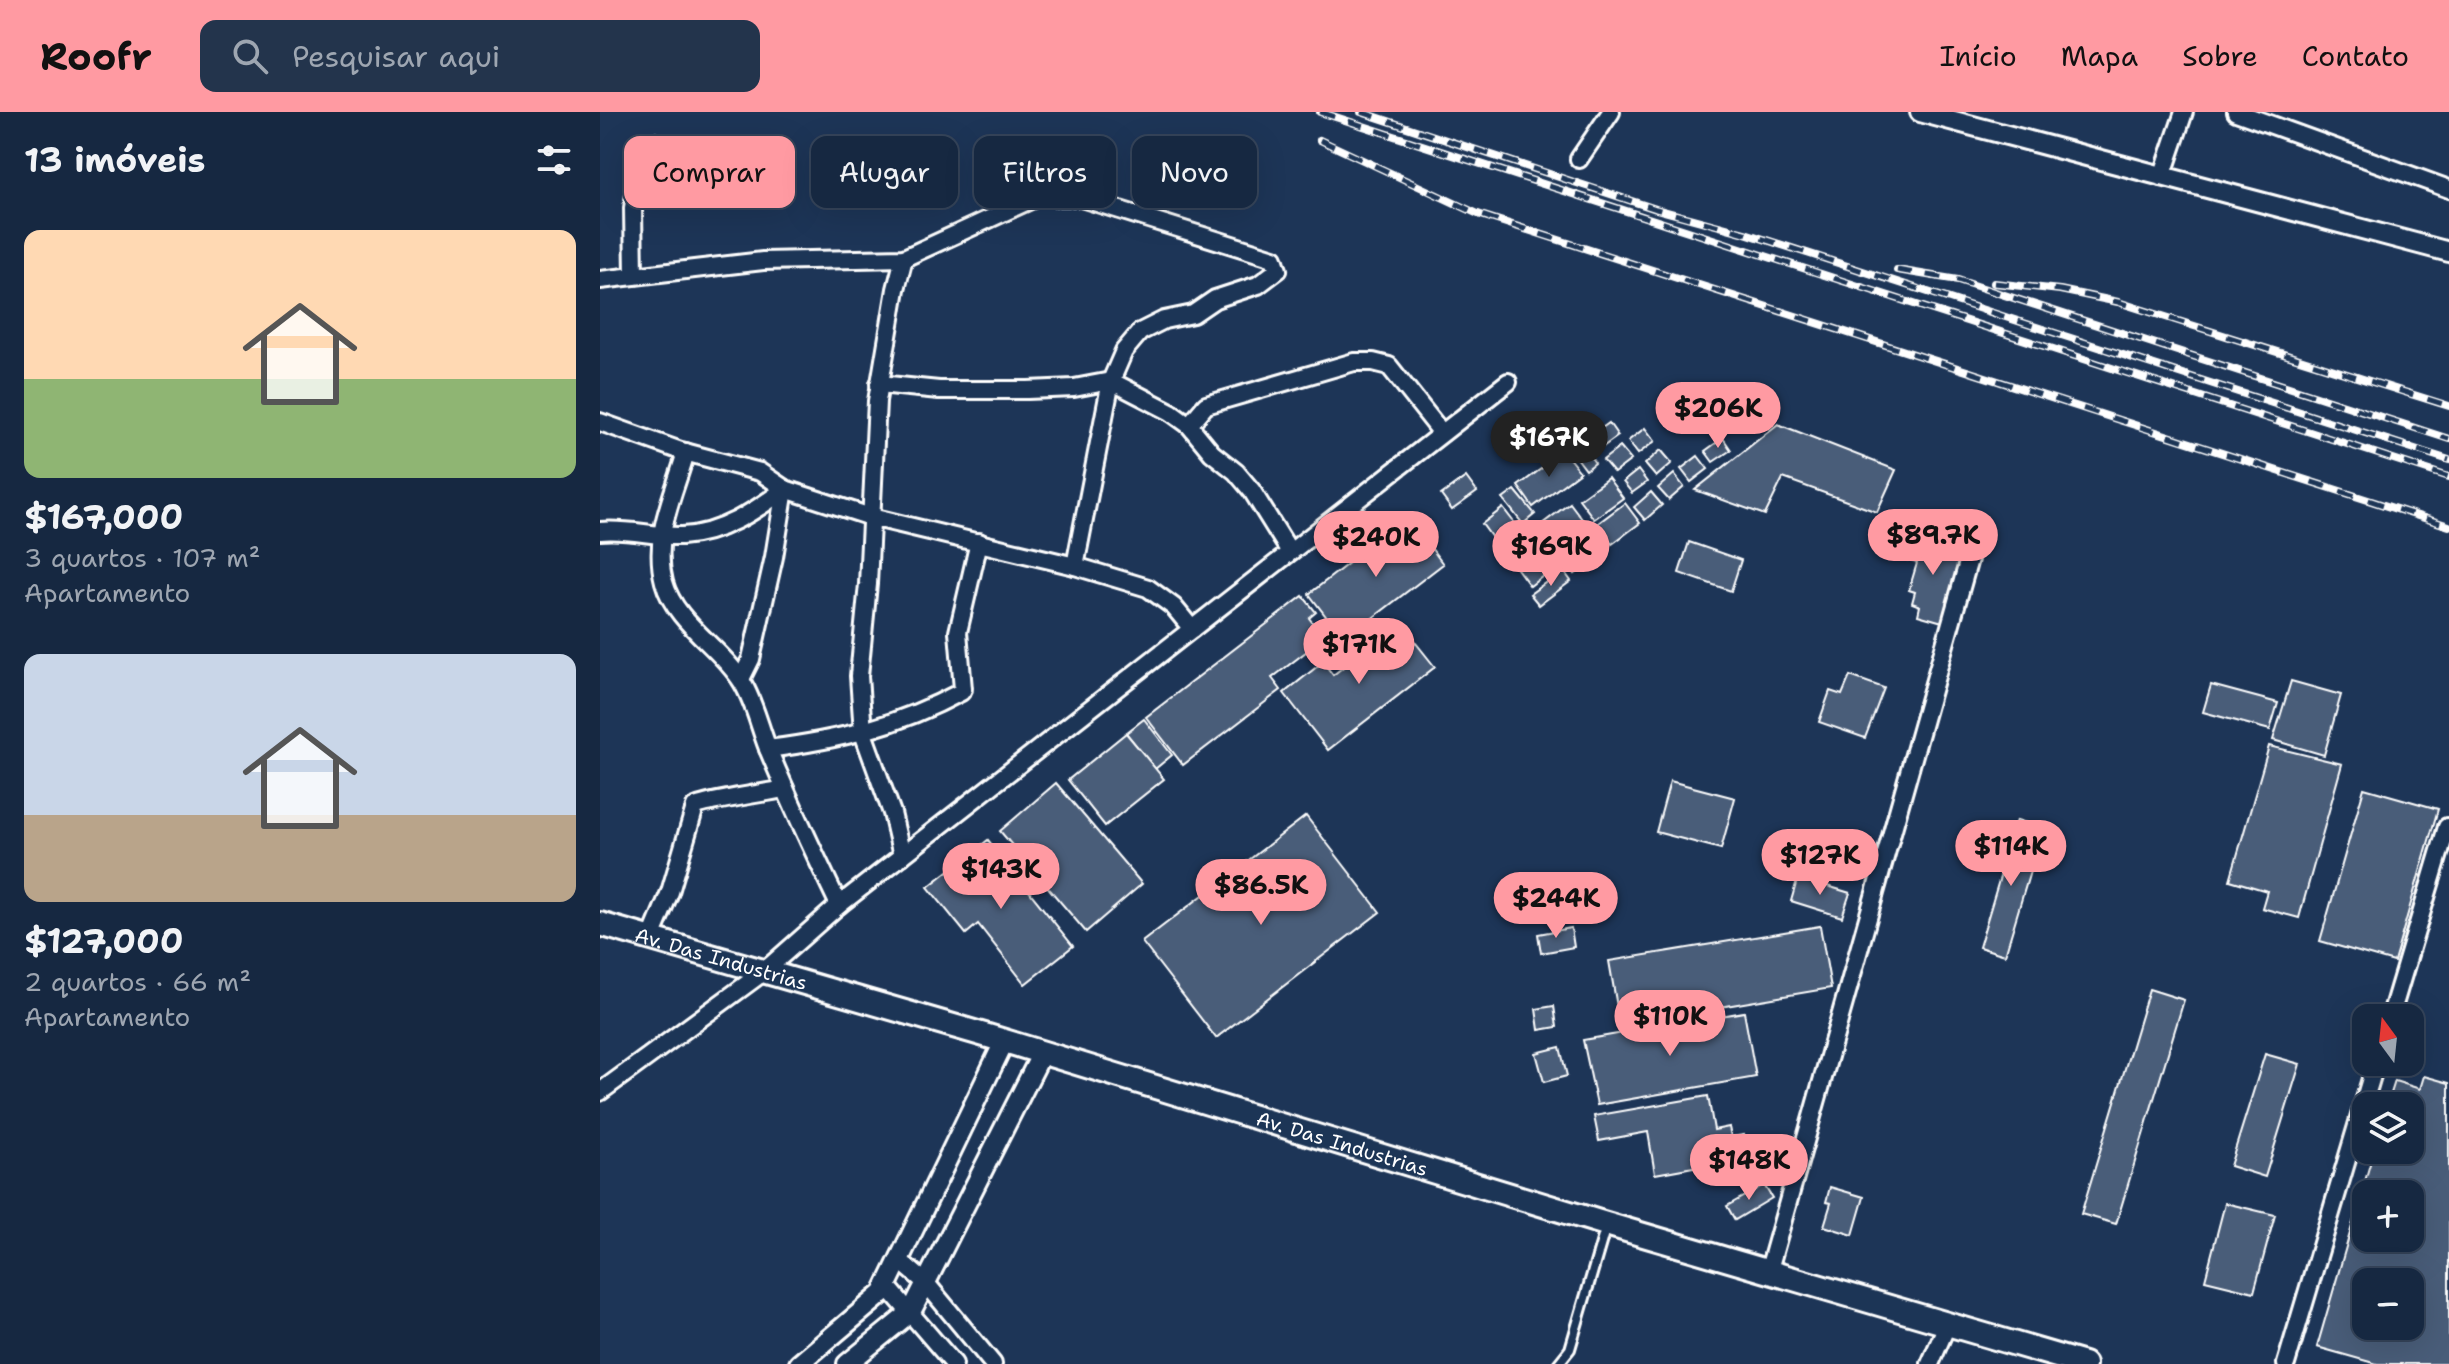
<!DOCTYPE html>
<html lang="pt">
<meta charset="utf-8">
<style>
:root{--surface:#162841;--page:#23344c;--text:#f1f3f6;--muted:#9ea6b1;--line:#35445a;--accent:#ff9aa2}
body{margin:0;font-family:"Shantell Sans",sans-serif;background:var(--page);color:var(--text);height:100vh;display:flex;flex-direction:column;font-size:30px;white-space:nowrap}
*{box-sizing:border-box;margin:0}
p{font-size:26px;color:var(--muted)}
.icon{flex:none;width:44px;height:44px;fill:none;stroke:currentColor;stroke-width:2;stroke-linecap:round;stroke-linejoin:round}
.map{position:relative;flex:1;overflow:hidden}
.drawer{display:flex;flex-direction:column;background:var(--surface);width:600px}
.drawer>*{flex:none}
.top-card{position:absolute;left:24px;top:24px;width:760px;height:72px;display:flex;gap:16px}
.needle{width:52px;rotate:345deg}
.buttons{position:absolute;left:1752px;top:892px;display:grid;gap:16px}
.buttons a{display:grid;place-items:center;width:72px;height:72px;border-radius:16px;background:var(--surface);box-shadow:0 8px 32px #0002,0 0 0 2px var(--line);font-size:40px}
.price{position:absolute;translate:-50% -68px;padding:0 18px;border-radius:28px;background:var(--accent);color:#111;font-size:26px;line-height:52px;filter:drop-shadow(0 2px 4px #0008)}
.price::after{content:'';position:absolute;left:50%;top:48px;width:24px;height:18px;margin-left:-12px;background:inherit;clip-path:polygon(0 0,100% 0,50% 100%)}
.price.active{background:#222;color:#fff}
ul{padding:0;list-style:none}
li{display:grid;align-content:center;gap:16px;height:424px;padding:0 24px}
li span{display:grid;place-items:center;height:248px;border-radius:16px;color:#555}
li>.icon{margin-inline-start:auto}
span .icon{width:144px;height:144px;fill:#fffc;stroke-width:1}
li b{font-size:34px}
h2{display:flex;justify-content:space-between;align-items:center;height:96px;padding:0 24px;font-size:34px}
.pill{padding:0 28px;border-radius:16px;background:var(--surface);box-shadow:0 8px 32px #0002,0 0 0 2px var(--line);font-size:28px;line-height:72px}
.pill.active{background:var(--accent);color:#111}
header{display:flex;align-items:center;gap:48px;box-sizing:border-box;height:112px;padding:0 40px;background:var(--accent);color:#111}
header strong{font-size:38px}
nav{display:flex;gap:44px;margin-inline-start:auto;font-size:28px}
.search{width:560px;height:72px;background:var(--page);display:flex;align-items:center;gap:20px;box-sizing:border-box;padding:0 28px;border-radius:16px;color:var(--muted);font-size:30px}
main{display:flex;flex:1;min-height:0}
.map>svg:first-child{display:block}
</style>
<header>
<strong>Roofr</strong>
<div class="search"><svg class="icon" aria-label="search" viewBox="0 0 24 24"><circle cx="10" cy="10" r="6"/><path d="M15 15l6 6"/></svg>Pesquisar aqui</div>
<nav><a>Início</a><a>Mapa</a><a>Sobre</a><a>Contato</a></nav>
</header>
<main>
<section class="drawer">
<h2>13 imóveis<svg class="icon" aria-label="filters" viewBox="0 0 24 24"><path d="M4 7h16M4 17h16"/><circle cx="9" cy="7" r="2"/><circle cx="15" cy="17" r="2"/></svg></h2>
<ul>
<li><span style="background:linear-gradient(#ffd9b3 60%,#8fb573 0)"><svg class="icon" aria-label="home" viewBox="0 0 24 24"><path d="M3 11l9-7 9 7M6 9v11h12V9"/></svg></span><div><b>$167,000</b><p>3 quartos · 107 m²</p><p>Apartamento</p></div></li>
<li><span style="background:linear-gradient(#c9d6e8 65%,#b9a48a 0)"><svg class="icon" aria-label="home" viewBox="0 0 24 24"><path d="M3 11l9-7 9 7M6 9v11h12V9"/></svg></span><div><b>$127,000</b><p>2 quartos · 66 m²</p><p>Apartamento</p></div></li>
</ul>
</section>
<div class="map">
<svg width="1849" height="1252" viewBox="0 0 1849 1252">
<rect width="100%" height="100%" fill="#1d3557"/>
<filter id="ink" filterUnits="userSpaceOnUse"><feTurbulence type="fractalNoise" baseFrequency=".0125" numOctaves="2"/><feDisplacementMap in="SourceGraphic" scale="16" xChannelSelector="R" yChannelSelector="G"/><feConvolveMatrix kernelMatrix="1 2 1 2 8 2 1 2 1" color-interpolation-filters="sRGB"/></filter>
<g filter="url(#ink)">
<g fill="#4a5d79" stroke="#fff" stroke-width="2" fill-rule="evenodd">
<polygon points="1009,311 1018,324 997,339 988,326"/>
<polygon points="1178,312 1296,358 1277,400 1183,366 1165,403 1095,378"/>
<polygon points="1045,316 1055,329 1038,342 1028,329"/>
<polygon points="1123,326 1131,338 1113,350 1105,339"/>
<polygon points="1020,335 1031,348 1014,361 1003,348"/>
<polygon points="1061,338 1072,351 1056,365 1045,352"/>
<polygon points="986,339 995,351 986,358 977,346"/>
<polygon points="964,340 980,360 933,395 918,374"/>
<polygon points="1098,344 1108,357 1091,370 1081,357"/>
<polygon points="1038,358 1047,370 1032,381 1023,370"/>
<polygon points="1074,362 1084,375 1069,388 1058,376"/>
<polygon points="866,365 877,380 852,398 841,383"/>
<polygon points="1008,366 1023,386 994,407 979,387"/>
<polygon points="915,378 935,402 923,412 903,387"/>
<polygon points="1051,380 1062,393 1045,408 1034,395"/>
<polygon points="970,391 985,411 957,432 942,412"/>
<polygon points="1025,391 1040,411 1012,432 997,412"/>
<polygon points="903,396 923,422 901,438 882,412"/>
<polygon points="808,405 843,452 744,528 709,482"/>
<polygon points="989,421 1004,441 975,462 960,442"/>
<polygon points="1306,425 1365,442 1346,511 1318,503 1320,494 1312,491 1315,480 1309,478 1317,451 1300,446"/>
<polygon points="931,430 952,457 930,474 909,446"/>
<polygon points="1089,430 1141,448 1131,479 1079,461"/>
<polygon points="963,458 971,469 939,493 930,482"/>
<polygon points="703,484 716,500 709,506 724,526 672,566 681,578 583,653 546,605"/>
<polygon points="800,511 835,555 728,638 684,581 723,550 733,563"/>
<polygon points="1250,564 1284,576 1265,626 1219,610 1230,579 1242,583"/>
<polygon points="1691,569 1741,583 1724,643 1673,628"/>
<polygon points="1611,573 1678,591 1670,618 1603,600"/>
<polygon points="544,607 572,643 555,657 526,621"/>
<polygon points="526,621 564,667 505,714 468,668"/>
<polygon points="1669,634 1742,652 1699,806 1662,796 1667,779 1630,768"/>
<polygon points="1070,669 1135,686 1121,737 1056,720"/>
<polygon points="456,671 542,772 486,820 400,719"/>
<polygon points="1764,676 1838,697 1794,850 1720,829"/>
<polygon points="706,704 780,800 616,926 542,830"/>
<polygon points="1417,708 1443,716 1405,843 1379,835"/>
<polygon points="388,728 473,834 425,872 378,812 366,822 328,775"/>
<polygon points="1198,765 1250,781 1242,805 1191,789"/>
<polygon points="1220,814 1231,876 1020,912 1009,849"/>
<polygon points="971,816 974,835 941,841 938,822"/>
<polygon points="1549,877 1584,888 1516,1112 1481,1102"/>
<polygon points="954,894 957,915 939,918 936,897"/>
<polygon points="1144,900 1156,965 997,993 983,928"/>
<polygon points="960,935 967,964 944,970 936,941"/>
<polygon points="1665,942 1700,952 1665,1065 1630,1054"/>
<path d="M1824 964 1849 971V1252H1777L1717 1235 1774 1038H1810V994H1787L1795 969 1820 977ZM1766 1082H1810V1126H1766ZM1766 1170H1810V1214H1766Z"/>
<polygon points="1108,984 1114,1018 1129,1015 1131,1025 1144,1023 1148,1045 1055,1062 1048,1020 999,1029 994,1004"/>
<polygon points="1164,1073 1172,1086 1135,1108 1127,1094"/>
<polygon points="1230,1075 1264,1085 1253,1123 1224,1114 1231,1091 1226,1090"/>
<polygon points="1625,1091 1675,1103 1654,1180 1605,1168"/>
</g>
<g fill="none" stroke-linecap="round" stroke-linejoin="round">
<defs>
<polyline id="service" points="958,1252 970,1237 1006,1114"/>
<g id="minor">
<polyline points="1636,0 1849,77"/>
<polyline points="979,47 1011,0"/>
<polyline points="1562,65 1584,0"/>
<polyline points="34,164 33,96 36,76 53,30"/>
<polyline points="0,168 163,149 304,146 437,85 478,85 674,146 678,158 658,173 615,187 593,202 564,208 540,220 524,239 511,269 475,454"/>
<polyline points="279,272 339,278 428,278 474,276 511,269 571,300 589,313 612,341 636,360 652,379 690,440"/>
<polyline points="0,310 81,339 160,360 185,377 271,405 475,454 548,476 574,495 592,517"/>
<polyline points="589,313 606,293 754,250 773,250 789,254 842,321"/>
<path d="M86 340C74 383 52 424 64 470 75 511 121 535 142 570 156 593 160 619 171 644 192 694 215 743 239 793"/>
<path d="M0 419C28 416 55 425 82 424 121 422 155 399 185 377"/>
<polyline points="141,567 151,547 174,445 185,377"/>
<path d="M168 637C238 628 298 614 361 580L363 577 358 520 379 430"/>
<polyline points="302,744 292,701 263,621 259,564 268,472 277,289 296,177 304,146"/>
<path d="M50 828 70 780 95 695C102 690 169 680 185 677"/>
<polyline points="1790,906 1847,715"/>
<polyline points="0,980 162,861 239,793 908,270"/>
<polyline points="299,1148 326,1171 393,1252"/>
<polyline points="1168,1161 1369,447"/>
<polyline points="287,1174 354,1252"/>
<polyline points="1330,1252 1348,1211"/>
<polyline points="1686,1252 1776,950"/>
</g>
<g id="tertiary">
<polyline points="1320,0 1849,140"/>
<polyline points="199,1252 283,1181 404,930"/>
<polyline points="247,1252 311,1200 442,941"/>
</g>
<g id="secondary">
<path id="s1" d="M0 812 388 924 1006 1112 1484 1252"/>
</g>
</defs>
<use href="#service" stroke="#fff" stroke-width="14"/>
<use href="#minor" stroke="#fff" stroke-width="22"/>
<use href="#tertiary" stroke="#fff" stroke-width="24"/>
<use href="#secondary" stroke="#fff" stroke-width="28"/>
<use href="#service" stroke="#1d3557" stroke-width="8"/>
<use href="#minor" stroke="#1d3557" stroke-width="16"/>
<use href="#tertiary" stroke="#1d3557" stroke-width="18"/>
<use href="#secondary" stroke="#1d3557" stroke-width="22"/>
<defs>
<g id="rail">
<polyline points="720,0 1849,365"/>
<polyline points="761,0 1056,97 1145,121 1849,348"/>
<polyline points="720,28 878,102 1849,414"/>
<polyline points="1297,158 1358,168 1849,327"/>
<polyline points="1394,171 1460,178 1518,190 1849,294"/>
</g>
</defs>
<use href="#rail" stroke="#fff" stroke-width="8"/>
<use href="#rail" stroke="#1d3557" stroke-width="5" stroke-dasharray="15" stroke-linecap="butt"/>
</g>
</g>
<g text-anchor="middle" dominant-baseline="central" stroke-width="8" stroke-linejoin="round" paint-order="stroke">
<g font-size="20" fill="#fff" stroke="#1d3557">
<text stroke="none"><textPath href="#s1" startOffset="126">Av. Das Industrias</textPath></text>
<text stroke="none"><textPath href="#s1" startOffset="774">Av. Das Industrias</textPath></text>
</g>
</g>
</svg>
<div class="buttons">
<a><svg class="needle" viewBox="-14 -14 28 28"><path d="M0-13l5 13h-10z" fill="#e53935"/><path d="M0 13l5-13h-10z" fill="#9ea6b1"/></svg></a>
<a><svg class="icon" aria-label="layers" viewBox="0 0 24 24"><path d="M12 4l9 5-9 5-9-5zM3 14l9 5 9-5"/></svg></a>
<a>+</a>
<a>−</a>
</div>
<b class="price" style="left:1118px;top:338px">$206K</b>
<b class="price active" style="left:949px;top:367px">$167K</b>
<b class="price" style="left:1333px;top:465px">$89.7K</b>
<b class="price" style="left:776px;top:467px">$240K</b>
<b class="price" style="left:951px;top:476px">$169K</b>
<b class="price" style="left:759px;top:574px">$171K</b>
<b class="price" style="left:1411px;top:776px">$114K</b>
<b class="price" style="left:1220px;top:785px">$127K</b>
<b class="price" style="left:401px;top:799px">$143K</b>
<b class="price" style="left:661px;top:815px">$86.5K</b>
<b class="price" style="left:956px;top:828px">$244K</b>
<b class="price" style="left:1070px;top:946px">$110K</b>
<b class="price" style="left:1149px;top:1090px">$148K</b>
<div class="top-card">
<a class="pill active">Comprar</a>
<a class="pill">Alugar</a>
<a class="pill">Filtros</a>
<a class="pill">Novo</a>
</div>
</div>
</main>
